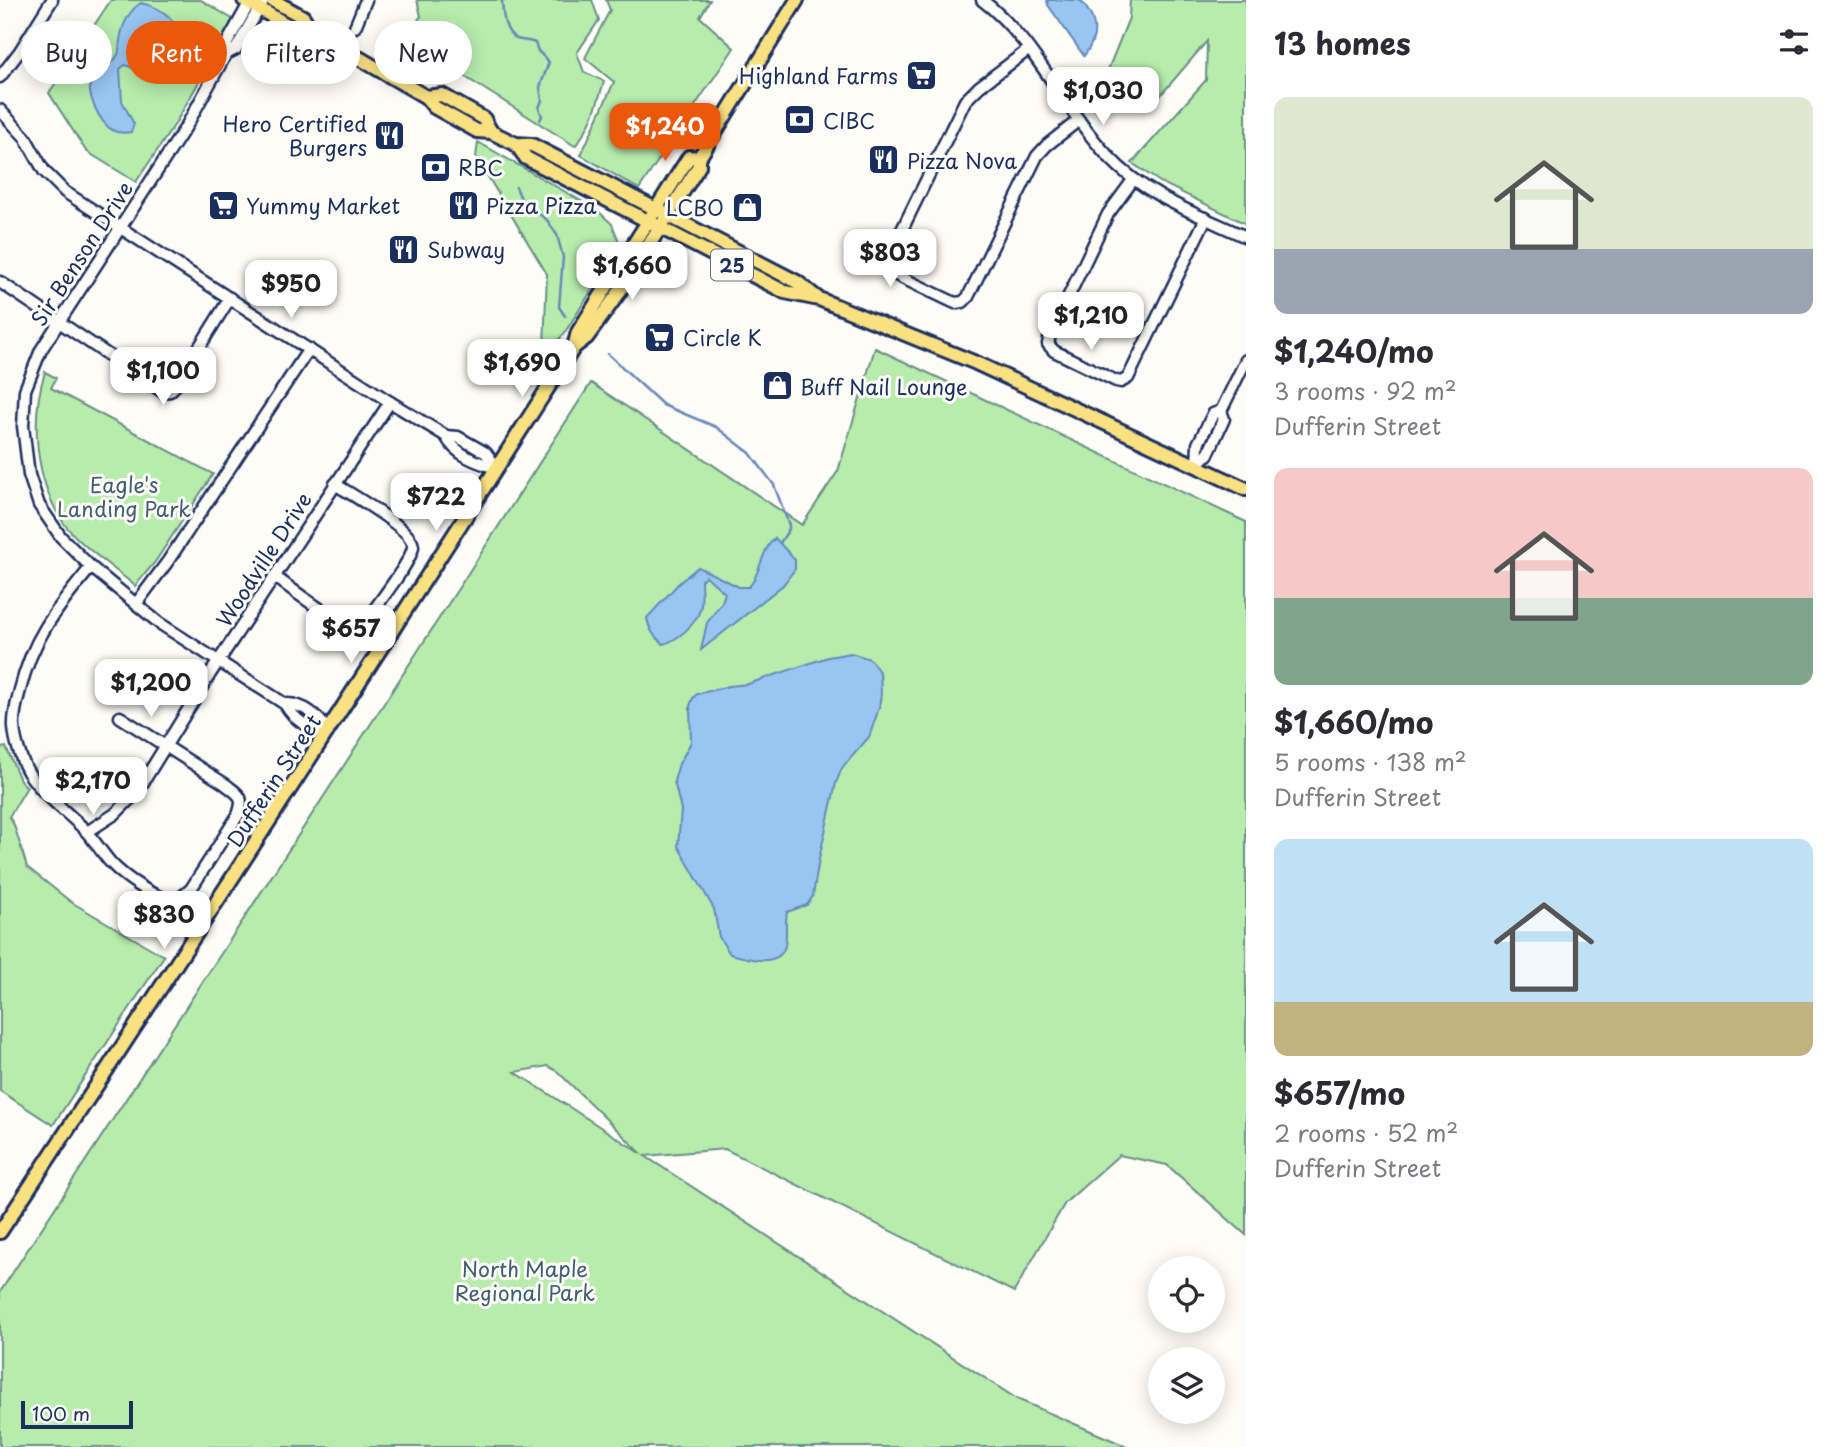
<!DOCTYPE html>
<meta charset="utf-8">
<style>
:root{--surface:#fff;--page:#f2f2f3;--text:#2b2b33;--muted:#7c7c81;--accent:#ea580c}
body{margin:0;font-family:"Playpen Sans",sans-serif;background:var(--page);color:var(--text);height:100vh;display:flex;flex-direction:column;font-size:26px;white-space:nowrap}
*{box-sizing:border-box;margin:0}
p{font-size:23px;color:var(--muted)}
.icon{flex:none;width:38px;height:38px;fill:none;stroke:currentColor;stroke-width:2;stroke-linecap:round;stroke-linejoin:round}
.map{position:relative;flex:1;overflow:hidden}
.panel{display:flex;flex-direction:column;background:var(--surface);width:595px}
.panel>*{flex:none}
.guide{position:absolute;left:21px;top:21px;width:665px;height:63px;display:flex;gap:14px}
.buttons{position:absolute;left:1148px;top:1256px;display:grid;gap:14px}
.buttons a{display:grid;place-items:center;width:77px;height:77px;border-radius:50%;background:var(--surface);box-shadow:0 4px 18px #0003;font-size:35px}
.scale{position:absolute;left:21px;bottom:18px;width:112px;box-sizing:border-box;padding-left:7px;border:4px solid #1b2f5e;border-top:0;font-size:19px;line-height:24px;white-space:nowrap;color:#1b2f5e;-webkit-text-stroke:5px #fdfcf7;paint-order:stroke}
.price{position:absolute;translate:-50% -60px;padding:0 16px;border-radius:14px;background:#fff;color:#222;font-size:23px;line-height:46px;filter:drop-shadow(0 2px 4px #0008)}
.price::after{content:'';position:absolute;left:50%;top:42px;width:21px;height:16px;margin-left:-10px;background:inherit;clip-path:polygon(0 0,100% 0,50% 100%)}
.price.current{background:var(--accent);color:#fff}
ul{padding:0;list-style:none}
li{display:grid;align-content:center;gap:14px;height:371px;padding:0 28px}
li span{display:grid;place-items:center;height:217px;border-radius:14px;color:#555}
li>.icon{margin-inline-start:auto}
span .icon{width:126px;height:126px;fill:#fffc;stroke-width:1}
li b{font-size:30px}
h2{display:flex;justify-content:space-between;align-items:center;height:84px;padding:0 28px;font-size:30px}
.pill{padding:0 24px;border-radius:32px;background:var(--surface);box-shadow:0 4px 18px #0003;font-size:24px;line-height:63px}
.pill.current{background:var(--accent);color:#fff}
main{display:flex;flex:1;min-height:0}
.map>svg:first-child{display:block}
</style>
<main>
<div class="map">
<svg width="1246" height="1447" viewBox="0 0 1246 1447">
<rect width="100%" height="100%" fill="#fdfcf7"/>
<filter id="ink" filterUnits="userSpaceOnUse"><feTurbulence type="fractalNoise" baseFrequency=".0143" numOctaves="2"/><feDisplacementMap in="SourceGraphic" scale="14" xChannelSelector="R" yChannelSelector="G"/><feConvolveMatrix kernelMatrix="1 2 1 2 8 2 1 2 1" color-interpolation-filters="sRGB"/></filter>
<g filter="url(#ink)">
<g fill="#b7ecad" stroke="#698e86" stroke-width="2" fill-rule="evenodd">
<polygon points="111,0 201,0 234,20 175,124 136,182 86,151 49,93"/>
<path d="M417 0H592L599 20 577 53 584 72 604 81C597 105 591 127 575 146L462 75 445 62 417 58 412 29 421 16Z"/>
<polygon points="606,0 710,0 700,17 734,48 639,189 581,155 614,82 585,58 610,10"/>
<path d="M1130 0H1246V224L1160 182 1132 163 1206 80 1207 41 1154 103C1133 105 1123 103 1107 89V72L1129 18Z"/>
<polygon points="478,142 597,210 612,224 618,239 619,248 563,335 555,343 544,346 547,274 476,157"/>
<path d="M875 348 1246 522V1235L1167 1165 1119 1155 1065 1203 1014 1292 725 1149 645 1156 1017 1399 1128 1447H0V1292L341 770 591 383 802 525 838 471ZM548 1066 558 1072 642 1154 515 1072Z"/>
<path d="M45 372 56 378 51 388 213 474 155 562 135 586C113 567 79 545 63 522 35 480 30 419 45 372Z"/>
<polygon points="6,747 20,780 27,787 9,817 14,825 27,867 71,902 164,956 53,1125 0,1091 0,748"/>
</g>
<g fill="#98c5f2" stroke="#6689b7" stroke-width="2">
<path d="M1047 0H1080C1098 20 1099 36 1084 56L1048 5Z"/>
<path d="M141 3C186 13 193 54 157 81 144 79 138 68 125 65L120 69 122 101 134 124 131 132C125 133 119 133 114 131 100 124 84 92 92 77 98 67 112 67 117 56 120 52 119 45 120 40 122 26 129 10 141 3Z"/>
<path d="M775 538 795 560V569L783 585 701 650 707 623 722 602 725 593 706 576 701 580C701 589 703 601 700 610 696 624 677 641 663 644 654 636 649 630 647 618L678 584 698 567 739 587H749C761 573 761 550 775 538Z"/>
<path d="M851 653 870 659 880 673 881 694 879 708 869 737 842 768 836 783 819 859 813 896 807 905 787 912C785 923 787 935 785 946 779 969 746 958 730 954L719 937 714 909 678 846 681 810 674 781 679 764 691 742 690 706 693 698 697 694 729 686 748 684 828 657Z"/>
</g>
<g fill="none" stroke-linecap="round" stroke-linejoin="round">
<g stroke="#6689b7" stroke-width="2.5">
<path d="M502 0C503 13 503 32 517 39 522 41 528 40 535 43L538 51 549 62 540 87 542 100 539 108 542 116 540 120"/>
<polyline points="516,187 522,201 547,220 557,235 563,257 559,307 565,316"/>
<polyline points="608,354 663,405 716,427 750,453 774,485 789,525 789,529 780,543"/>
</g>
<defs>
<g id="minor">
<path d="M251 0 227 43 226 54 187 125 41 350 25 390 23 426 29 475 39 505 61 537 91 567 159 623 285 704C295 721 308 729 328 732"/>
<path d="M982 0C1035 40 1063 109 1109 157 1145 196 1199 215 1246 237"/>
<polyline points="355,27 366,0"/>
<polyline points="1028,50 979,87 965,101 895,244 887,260 888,268 896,275 955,303 963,302 968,297 1037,156 1047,145 1079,120"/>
<polyline points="226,54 236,49 264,0"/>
<polyline points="0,77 20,51 52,0"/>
<polyline points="0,110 25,137 44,171 65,192 390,402 446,436 458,437 486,453 497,468"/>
<polyline points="1133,180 1108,214 1050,335 1048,344 1054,351 1116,381 1121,382 1128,378 1206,218"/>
<polyline points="0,282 163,392 170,391 175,386 230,298"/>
<path d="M446 436C455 455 478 463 497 468"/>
<polyline points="1197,465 1208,454 1224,419 1221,411"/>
<polyline points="1197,466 1198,444 1213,414 1221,411 1246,360"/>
<path d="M91 567C57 609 33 636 20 690 17 701 13 715 14 727 15 741 21 760 28 772 42 794 66 811 84 829 94 839 101 852 111 863 122 875 157 901 174 900 181 899 186 893 191 889L238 815C245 796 239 795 225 784L120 717"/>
<path d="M274 576C291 588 350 638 367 620 377 604 411 563 413 547 415 530 350 494 335 484"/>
<polyline points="136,604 168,561 309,349"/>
<path d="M285 704C303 703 319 716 328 732"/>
<polyline points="87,832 115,814 137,792 210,674 390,402"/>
</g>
<g id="major">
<polyline points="244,0 294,29 311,30 426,97 434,107 477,131 491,132 516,144 532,145 797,282 816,297"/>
<polyline points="272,0 303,17 311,30"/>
<polyline points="426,97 442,95 484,119 491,132"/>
<polyline points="516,144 526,158 785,292 819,299 976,363 1246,489"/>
<polyline points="574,347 587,337 618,294 699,166 699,158 797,0"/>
<path d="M0 1232C194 939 385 643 574 347L578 332 689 157 699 158"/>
</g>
</defs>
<use href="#minor" stroke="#1b2f5e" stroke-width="15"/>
<use href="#major" stroke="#1b2f5e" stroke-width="18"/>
<use href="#minor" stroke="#fdfcf7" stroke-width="10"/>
<use href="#major" stroke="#f9e181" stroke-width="12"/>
</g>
</g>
<defs>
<symbol id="supermarket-square" viewBox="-11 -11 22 22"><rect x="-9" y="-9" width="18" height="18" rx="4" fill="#1b2f5e" stroke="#fdfcf7"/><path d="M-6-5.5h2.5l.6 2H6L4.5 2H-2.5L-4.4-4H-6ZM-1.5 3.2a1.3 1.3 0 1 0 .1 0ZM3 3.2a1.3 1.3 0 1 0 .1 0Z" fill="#fff"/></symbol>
<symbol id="bank-square" viewBox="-11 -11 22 22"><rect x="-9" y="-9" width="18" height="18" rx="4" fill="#1b2f5e" stroke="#fdfcf7"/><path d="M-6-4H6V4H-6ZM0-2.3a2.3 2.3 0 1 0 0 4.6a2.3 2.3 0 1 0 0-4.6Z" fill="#fff"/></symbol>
<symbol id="restaurant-square" viewBox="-11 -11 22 22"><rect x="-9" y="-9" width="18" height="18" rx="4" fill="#1b2f5e" stroke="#fdfcf7"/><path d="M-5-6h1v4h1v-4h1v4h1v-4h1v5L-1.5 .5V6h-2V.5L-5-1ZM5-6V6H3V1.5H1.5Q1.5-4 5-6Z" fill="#fff"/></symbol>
<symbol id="shop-square" viewBox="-11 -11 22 22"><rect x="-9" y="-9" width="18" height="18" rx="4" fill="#1b2f5e" stroke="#fdfcf7"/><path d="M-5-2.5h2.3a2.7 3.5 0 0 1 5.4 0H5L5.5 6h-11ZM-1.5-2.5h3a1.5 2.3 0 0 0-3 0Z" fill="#fff"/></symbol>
</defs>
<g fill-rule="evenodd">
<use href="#supermarket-square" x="904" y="58" width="35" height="35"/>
<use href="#bank-square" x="782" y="102" width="35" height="35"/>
<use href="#restaurant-square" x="372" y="118" width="35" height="35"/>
<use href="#restaurant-square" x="866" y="142" width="35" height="35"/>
<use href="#bank-square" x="418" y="150" width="35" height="35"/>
<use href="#supermarket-square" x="206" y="188" width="35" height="35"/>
<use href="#restaurant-square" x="446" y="188" width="35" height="35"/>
<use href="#shop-square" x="730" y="190" width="35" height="35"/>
<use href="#restaurant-square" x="386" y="232" width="35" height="35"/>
<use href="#supermarket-square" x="642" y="320" width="35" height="35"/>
<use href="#shop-square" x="760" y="368" width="35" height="35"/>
</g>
<g text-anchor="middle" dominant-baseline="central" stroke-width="6" stroke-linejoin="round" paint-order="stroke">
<rect fill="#fdfcf7" stroke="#5f6c8c" stroke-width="2" x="711" y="249.5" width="42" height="31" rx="5"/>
<g font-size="19" font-weight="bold" fill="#1b2f5e">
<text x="732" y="265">25</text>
</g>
<g font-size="21" fill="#1b2f5e" stroke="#fdfcf7" text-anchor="start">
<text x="898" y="75" text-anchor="end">Highland Farms</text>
<text x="823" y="120">CIBC</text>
<text x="367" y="123" text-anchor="end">Hero Certified<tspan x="367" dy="24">Burgers</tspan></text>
<text x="907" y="160">Pizza Nova</text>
<text x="458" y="167">RBC</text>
<text x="246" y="205">Yummy Market</text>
<text x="486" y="205">Pizza Pizza</text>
<text x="724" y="207" text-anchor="end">LCBO</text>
<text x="427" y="249">Subway</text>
<text x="683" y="337">Circle K</text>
<text x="800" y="386">Buff Nail Lounge</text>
</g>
<g font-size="21" fill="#1b2f5e" stroke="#fdfcf7">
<text transform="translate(81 253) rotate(-57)">Sir Benson Drive</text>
<text transform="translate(263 559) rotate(-57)">Woodville Drive</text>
<text transform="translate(273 780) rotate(-57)">Dufferin Street</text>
</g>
<g font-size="21" fill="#425e72" stroke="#fdfcf7">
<text x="124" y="484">Eagle's<tspan x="124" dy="24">Landing Park</tspan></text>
<text x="525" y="1268">North Maple<tspan x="525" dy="24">Regional Park</tspan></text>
</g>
</g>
</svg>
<div class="buttons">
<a><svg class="icon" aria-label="locate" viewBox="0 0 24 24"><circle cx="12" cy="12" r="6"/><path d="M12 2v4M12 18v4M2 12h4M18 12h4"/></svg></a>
<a><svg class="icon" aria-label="layers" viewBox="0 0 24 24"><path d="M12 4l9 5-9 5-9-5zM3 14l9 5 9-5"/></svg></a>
</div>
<div class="scale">100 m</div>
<b class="price" style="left:1103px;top:127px">$1,030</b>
<b class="price current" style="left:665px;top:163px">$1,240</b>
<b class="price" style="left:890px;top:289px">$803</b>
<b class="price" style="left:632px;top:302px">$1,660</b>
<b class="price" style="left:291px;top:320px">$950</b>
<b class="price" style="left:1091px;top:352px">$1,210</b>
<b class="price" style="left:522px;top:399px">$1,690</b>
<b class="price" style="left:163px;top:407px">$1,100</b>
<b class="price" style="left:436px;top:533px">$722</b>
<b class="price" style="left:351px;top:665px">$657</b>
<b class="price" style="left:151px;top:719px">$1,200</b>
<b class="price" style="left:93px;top:817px">$2,170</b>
<b class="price" style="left:164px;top:951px">$830</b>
<div class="guide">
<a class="pill">Buy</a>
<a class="pill current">Rent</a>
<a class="pill">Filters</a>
<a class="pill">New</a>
</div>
</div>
<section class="panel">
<h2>13 homes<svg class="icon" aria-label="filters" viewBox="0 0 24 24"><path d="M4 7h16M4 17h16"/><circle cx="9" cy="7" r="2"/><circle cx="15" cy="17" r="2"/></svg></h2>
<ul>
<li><span style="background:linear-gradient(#dfe7d0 70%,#9aa5b1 0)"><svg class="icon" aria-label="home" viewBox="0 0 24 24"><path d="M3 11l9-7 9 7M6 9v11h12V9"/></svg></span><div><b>$1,240/mo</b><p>3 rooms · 92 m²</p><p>Dufferin Street</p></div></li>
<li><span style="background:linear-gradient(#f6c9c9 60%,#7fa58c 0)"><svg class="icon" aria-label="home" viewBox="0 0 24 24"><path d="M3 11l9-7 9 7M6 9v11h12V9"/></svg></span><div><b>$1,660/mo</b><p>5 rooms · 138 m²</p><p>Dufferin Street</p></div></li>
<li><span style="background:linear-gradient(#bfe0f5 75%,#c2b280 0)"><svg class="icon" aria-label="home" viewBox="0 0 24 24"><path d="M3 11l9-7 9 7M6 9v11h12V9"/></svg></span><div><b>$657/mo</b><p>2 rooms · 52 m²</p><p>Dufferin Street</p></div></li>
</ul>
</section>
</main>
